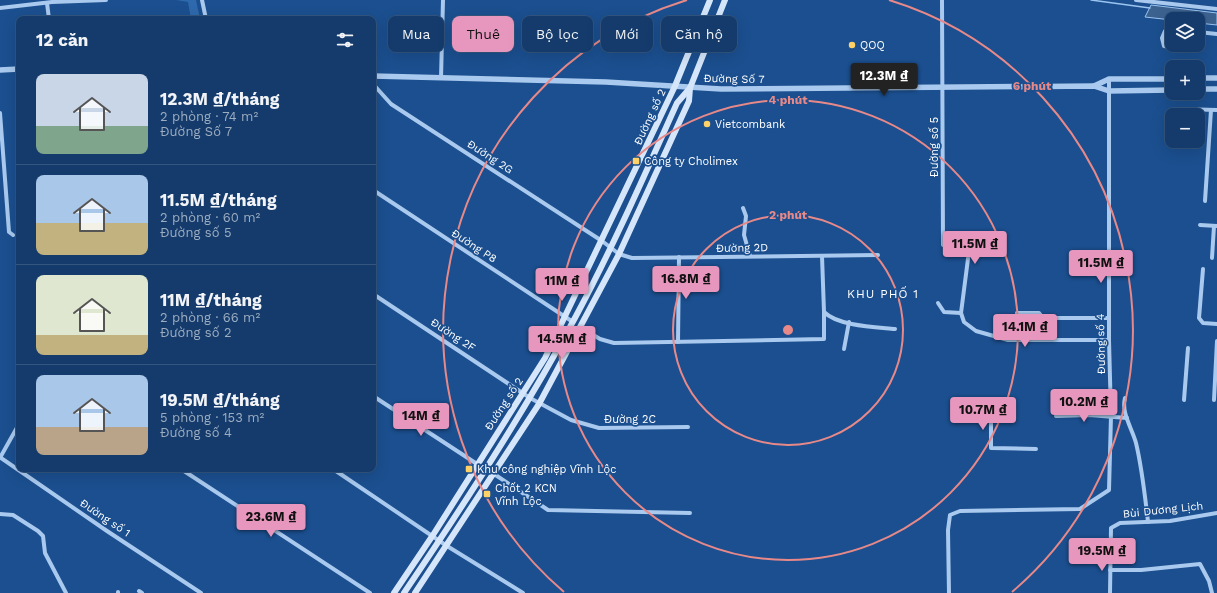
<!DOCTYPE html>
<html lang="vi">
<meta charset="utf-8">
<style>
:root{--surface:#143b6b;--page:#214673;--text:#f1f3f6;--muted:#9dadc1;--line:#33557e;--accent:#e797bd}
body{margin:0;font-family:"Work Sans",sans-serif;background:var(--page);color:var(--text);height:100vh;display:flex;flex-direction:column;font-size:15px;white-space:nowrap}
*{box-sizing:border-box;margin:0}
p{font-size:13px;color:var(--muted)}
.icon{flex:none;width:22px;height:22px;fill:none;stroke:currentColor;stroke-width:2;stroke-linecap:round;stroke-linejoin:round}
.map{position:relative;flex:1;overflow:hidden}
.sheet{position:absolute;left:16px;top:16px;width:360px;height:456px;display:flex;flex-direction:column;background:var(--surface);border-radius:8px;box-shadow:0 4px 16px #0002,0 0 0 1px var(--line)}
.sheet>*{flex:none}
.banner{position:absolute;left:388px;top:16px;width:380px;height:36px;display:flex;gap:8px}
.tools{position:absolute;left:1165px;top:12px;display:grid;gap:8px}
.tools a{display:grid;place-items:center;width:40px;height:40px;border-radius:8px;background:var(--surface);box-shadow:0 4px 16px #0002,0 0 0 1px var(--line);font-size:20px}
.price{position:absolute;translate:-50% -34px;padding:0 9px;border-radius:4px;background:var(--accent);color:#111;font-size:13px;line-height:26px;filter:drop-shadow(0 1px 2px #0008)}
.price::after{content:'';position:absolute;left:50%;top:24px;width:12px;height:9px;margin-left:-6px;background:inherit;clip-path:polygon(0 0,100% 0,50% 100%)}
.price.active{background:#222;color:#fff}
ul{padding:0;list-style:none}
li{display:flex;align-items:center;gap:12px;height:100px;padding:0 20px}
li+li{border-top:1px solid var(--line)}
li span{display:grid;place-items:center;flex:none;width:112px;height:80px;border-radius:8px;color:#555}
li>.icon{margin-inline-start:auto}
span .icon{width:48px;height:48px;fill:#fffc;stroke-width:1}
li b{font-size:17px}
h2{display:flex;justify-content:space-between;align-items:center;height:48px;padding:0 20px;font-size:17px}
.pill{padding:0 14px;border-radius:8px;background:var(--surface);box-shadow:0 4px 16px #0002,0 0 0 1px var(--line);font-size:14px;line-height:36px}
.pill.active{background:var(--accent);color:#111}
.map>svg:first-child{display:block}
</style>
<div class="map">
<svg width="1217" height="593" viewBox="0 0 1217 593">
<rect width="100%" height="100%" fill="#1b4f8f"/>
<polygon fill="#2e69ad" points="176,0 196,0 200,19 191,19 188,2"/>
<polygon fill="#3c6290" stroke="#9cc4f0" points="1151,5 1217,13 1217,25 1198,23 1198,19 1172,20 1145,17"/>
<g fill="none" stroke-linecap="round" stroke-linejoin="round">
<polyline stroke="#9cc4f0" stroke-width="1.5" points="1091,0 1150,8"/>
<g stroke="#a9c9ee" stroke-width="4">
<polyline points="202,0 206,19"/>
<polyline points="942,0 943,245 962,248 969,251 961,313 964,322 976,331 1008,340 1109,340"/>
<polyline points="1136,0 1217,9"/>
<polyline points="47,3 49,19"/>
<polyline points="0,8 52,2 106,0"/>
<polyline points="166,19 176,18"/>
<polyline points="1172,30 1165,31 1162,38 1164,46 1182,49"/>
<polyline points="1198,32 1217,34"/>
<polyline points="441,78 443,0"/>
<polyline points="373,84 391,104 602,241 619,254 632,258 878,255"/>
<polyline points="1181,109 1217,110"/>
<polyline points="0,113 9,232 13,235"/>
<polyline points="373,190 573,322"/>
<polyline points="1205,201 1211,110"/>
<polyline points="743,208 746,216 744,235 750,256"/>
<polyline points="1200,225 1217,226"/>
<path d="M822 256 824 312C838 326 875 327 895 329"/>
<polyline points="1212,258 1214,226"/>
<polyline points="1203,269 1199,318 1203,323 1217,324"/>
<polyline points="373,294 530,398 571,420 599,428 688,427"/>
<polyline points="938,303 944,312 961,313"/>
<polyline points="1017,313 1039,313 1043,318 1109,318"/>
<polyline points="580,327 600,339 614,343 824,339 824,312"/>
<polyline points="678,342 679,257"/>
<polyline points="844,349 849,322"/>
<polyline points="373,396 477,464"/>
<path d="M1125 398C1121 413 1132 428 1136 443 1142 468 1145 495 1148 522"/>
<polyline points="1184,400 1188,348"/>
<polyline points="1214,400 1217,341"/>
<polyline points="991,413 991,448 1036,449"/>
<polyline points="1056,416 1089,415 1127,418"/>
<polyline points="1,456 1,458 107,531 201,593"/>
<polyline points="1,456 19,424"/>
<polyline points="181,469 370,593"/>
<polyline points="333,469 447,546 523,593"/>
<polyline points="494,474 548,510 690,513"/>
<polyline points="0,514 13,515 38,531 43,536 45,553 66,593"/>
<polyline points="1110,570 1141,570 1200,564 1209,581 1212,593"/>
<polyline points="139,591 142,593"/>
<polyline points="118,592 118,593"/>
<polyline points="949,593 948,530 950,515 960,511 1080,509 1109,490 1111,416 1109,340 1109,79"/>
<polyline points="1110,593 1111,528 1120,523 1170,521 1217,513"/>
</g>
<g stroke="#a9c9ee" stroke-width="5.5">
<polyline points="0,70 19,69"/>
<polyline points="373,76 606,82 721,89 1094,86 1109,91 1172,90"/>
<polyline points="1198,78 1217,78"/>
<polyline points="1094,86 1109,79 1172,79"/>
<polyline points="1198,89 1217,89"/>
</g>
<g stroke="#d6e6fa" stroke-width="6">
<polyline points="394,593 433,535 545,358 675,86 710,0"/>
<path d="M404 593C465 503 525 411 576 316 613 247 645 174 677 103L690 88"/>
<polyline points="415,593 539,404 619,254 689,101 690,88 725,0"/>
</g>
</g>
<g fill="none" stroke="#e88989" stroke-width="2">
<circle cx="788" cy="330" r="115"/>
<circle cx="788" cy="330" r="230"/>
<path d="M564 592A345 345 0 0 1 687 0M889 0A345 345 0 0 1 1012 592"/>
</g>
<g fill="#ffd166" stroke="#1b4f8f" stroke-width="1.5">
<circle cx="852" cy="45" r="4"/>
<circle cx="707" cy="124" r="4"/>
<rect x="632" y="157" width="8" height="8" rx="2"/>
<rect x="465" y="465" width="8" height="8" rx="2"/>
<rect x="483" y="490" width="8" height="8" rx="2"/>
</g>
<g text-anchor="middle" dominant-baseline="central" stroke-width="3.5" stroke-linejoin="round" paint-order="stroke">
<g font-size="11" fill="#fff" stroke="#1b4f8f" text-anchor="start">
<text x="860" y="45">QOQ</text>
<text x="715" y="124">Vietcombank</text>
<text x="644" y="161">Công ty Cholimex</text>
<text x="477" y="469">Khu công nghiệp Vĩnh Lộc</text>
<text x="495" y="488">Chốt 2 KCN<tspan x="495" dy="13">Vĩnh Lộc</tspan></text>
</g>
<g font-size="11" fill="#fff" stroke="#1b4f8f">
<text transform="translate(734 79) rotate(1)">Đường Số 7</text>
<text transform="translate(650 117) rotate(-65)">Đường số 2</text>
<text transform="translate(934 147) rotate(-90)">Đường số 5</text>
<text transform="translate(490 157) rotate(33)">Đường 2G</text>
<text transform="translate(474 246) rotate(33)">Đường P8</text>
<text transform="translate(742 248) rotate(-1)">Đường 2D</text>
<text transform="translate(453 335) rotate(33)">Đường 2F</text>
<text transform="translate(1101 344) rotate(-91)">Đường số 4</text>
<text transform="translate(504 404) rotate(-57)">Đường số 2</text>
<text x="630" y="419">Đường 2C</text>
<text transform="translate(1163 510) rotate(-6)">Bùi Dương Lịch</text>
<text transform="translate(105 518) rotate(34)">Đường số 1</text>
</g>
<g font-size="12" letter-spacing="1" fill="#fff" stroke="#1b4f8f">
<text x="883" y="294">KHU PHỐ 1</text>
</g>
</g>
<circle cx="788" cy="330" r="6" fill="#e88989" stroke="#1b4f8f" stroke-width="2"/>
<g font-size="12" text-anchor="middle" font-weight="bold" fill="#e88989" stroke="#1b4f8f" stroke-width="3.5" stroke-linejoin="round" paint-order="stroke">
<text x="1032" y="90">6 phút</text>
<text x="788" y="104">4 phút</text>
<text x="788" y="219">2 phút</text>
</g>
</svg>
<div class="tools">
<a><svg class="icon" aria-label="layers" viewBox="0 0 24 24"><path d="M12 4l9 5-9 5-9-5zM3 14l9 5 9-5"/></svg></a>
<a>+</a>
<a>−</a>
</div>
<b class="price active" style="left:884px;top:97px">12.3M ₫</b>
<b class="price" style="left:975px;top:265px">11.5M ₫</b>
<b class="price" style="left:1101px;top:284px">11.5M ₫</b>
<b class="price" style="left:686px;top:300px">16.8M ₫</b>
<b class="price" style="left:562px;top:302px">11M ₫</b>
<b class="price" style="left:1025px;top:348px">14.1M ₫</b>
<b class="price" style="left:562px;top:360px">14.5M ₫</b>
<b class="price" style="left:1084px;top:423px">10.2M ₫</b>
<b class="price" style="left:983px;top:431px">10.7M ₫</b>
<b class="price" style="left:421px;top:437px">14M ₫</b>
<b class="price" style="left:271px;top:538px">23.6M ₫</b>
<b class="price" style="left:1102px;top:572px">19.5M ₫</b>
<div class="banner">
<a class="pill">Mua</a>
<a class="pill active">Thuê</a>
<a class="pill">Bộ lọc</a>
<a class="pill">Mới</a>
<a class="pill">Căn hộ</a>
</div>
<section class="sheet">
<h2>12 căn<svg class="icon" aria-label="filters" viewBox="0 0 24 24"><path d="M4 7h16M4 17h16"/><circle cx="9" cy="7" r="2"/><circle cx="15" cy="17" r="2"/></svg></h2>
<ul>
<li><span style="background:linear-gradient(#c9d6e8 65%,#7fa58c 0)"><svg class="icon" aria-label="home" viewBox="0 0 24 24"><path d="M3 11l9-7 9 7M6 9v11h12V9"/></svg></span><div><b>12.3M ₫/tháng</b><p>2 phòng · 74 m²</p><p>Đường Số 7</p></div></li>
<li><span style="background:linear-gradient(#a9c7e8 60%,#c2b280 0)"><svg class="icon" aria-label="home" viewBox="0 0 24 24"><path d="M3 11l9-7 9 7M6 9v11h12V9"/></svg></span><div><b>11.5M ₫/tháng</b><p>2 phòng · 60 m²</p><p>Đường số 5</p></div></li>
<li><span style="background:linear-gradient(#dfe7d0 75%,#c2b280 0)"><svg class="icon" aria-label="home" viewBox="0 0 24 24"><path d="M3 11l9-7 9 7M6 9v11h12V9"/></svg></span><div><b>11M ₫/tháng</b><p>2 phòng · 66 m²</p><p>Đường số 2</p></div></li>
<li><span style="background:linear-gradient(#a9c7e8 65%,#b9a48a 0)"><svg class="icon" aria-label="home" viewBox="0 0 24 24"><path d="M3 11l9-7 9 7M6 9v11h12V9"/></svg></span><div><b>19.5M ₫/tháng</b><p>5 phòng · 153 m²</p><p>Đường số 4</p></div></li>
</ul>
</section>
</div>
